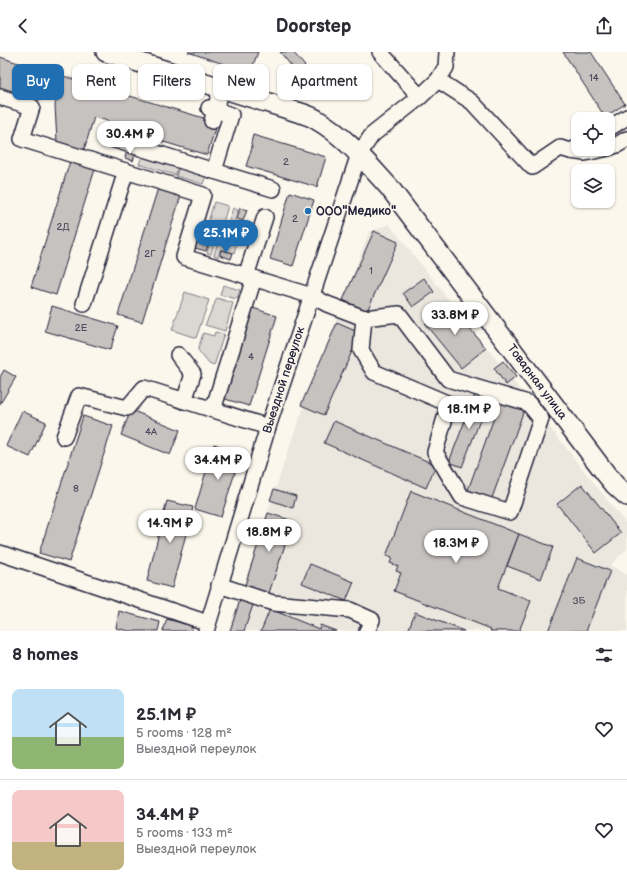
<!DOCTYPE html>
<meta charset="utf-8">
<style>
:root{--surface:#fff;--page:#f7f7f7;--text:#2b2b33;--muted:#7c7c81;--line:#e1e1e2;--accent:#1f6fb2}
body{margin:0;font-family:"Balsamiq Sans",sans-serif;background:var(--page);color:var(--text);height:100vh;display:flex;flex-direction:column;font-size:15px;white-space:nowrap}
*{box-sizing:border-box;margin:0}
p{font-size:13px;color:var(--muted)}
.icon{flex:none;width:22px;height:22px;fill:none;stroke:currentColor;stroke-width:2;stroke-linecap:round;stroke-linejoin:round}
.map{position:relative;height:579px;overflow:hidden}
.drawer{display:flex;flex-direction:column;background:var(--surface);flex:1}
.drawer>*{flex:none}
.hud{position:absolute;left:12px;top:12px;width:400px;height:36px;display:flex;gap:8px}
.fabs{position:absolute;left:571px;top:60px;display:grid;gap:8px}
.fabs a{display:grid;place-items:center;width:44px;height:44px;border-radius:8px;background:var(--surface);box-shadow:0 1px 3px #0004;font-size:20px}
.price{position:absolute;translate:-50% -34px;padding:0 9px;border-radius:14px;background:#fff;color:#222;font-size:13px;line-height:26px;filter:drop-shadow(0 1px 2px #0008)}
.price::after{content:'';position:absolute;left:50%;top:24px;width:12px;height:9px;margin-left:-6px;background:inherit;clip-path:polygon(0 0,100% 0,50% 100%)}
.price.active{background:var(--accent);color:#fff}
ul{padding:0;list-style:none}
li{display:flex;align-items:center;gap:12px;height:100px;padding:0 12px}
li+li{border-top:1px solid var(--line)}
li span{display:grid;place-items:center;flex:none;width:112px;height:80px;border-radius:8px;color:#555}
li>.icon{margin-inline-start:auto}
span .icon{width:48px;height:48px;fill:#fffc;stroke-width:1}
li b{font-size:17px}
h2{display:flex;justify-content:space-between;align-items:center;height:48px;padding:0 12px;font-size:17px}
.pill{padding:0 14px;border-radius:8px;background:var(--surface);box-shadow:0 1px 3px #0004;font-size:14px;line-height:36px}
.pill.active{background:var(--accent);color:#fff}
header{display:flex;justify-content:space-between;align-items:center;height:52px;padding:0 12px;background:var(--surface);font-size:18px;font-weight:700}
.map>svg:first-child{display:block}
</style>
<header><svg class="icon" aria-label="back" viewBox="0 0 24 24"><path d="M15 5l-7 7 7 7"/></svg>Doorstep<svg class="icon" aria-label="share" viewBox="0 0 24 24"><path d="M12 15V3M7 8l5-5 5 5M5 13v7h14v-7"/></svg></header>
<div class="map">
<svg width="627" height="579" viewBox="0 0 627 579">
<rect width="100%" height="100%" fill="#fbf7ec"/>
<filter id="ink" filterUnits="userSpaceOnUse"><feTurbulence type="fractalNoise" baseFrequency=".025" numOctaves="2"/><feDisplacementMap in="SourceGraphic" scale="8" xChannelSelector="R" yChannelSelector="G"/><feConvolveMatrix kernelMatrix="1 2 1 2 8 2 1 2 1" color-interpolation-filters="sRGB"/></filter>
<g filter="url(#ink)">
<polygon fill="#ebe7df" points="389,172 627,473 627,497 610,513 627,523 627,579 228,579 293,384 369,180"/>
<g fill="#dbd8d3" stroke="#7e7d87">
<polygon points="142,104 178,116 175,123 139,112"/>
<polygon points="179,115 206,123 203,132 176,124"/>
<polygon points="214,150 228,154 222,174 208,170"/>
<polygon points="233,156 238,158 235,169 243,171 239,184 226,179"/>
<polygon points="200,174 218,179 211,202 207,201 209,193 196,189"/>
<polygon points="221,180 238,186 234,201 220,197 218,205 214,203"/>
<polygon points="223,233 240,238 237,247 220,243"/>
<polygon points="185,240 209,248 196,286 172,278"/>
<polygon points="217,246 233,251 225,279 205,273"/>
<polygon points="215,280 224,282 214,314 209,312 198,298 203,281 214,284"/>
</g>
<g fill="#c6c2c0" stroke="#22223b">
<polygon points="188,0 258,0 250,21"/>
<polygon points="280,0 293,0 310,20 302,27"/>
<polygon points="563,0 591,0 625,52 605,65"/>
<polygon points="0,5 49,21 40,48 0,35"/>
<polygon points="63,24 217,70 207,103 107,73 108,69 94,65 84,98 57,90 55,53"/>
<polygon points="253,83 326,105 317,135 246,114 252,96 251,91"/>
<polygon points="127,98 136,100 133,109 125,106"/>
<polygon points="71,106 96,114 56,243 31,235"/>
<polygon points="159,133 182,140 142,270 118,263"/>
<polygon points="290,140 314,148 293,214 270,207"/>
<polygon points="240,156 247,158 243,169 237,167"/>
<polygon points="374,179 398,190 367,259 343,248"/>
<polygon points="197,190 208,193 206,199 195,196"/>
<polygon points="221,198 233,201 231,207 220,203"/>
<polygon points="424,226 434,240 413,255 403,241"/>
<polygon points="449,252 486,296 461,316 425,272"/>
<polygon points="52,254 118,274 110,298 45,279"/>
<polygon points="253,256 277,264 249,354 225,347"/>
<polygon points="337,271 360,281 324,363 301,353"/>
<polygon points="503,309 516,325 506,333 494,316"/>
<polygon points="4,318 16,325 0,352 0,325"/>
<polygon points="476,340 489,345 462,415 449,410"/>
<polygon points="500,349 524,358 492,446 468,438"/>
<polygon points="131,358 180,378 170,403 121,383"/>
<polygon points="22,359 46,370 30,405 6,394"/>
<polygon points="83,364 113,374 69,510 39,501"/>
<polygon points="334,369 436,413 426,436 324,391"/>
<polygon points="214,392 241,401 221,465 195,457"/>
<polygon points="582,432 621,481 596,501 557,452"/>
<polygon points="274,437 296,444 293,456 270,448"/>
<polygon points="411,439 519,482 498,536 531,549 519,579 490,579 491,577 394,539 401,521 396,519 398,514 390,511 392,506 386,504"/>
<polygon points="167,449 193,455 172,536 147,529"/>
<polygon points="268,461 293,469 269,541 245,533"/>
<polygon points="519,482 553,495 541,527 507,514"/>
<polygon points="577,506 610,519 586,579 548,579"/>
<polygon points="310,512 354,530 346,549 302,531"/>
<polygon points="240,548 253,553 244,579 230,579"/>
<polygon points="270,557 319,577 320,573 336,579 261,579"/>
<polygon points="119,559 160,570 158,579 129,579 116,576"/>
<polygon points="415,560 464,579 408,579"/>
<polygon points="167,567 192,574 191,579 163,579"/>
</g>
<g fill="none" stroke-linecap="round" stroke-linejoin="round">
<defs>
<g id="minor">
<polyline points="380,0 420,45"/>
<polyline points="438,28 472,50 532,115 560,96 571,99 578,95"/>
<polyline points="0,45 32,55 22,87 203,143 184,205 312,244 327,252 364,266 361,298 374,320 449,352 435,400 462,445 510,460 541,367 528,351 448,327 399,262 364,266"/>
<polyline points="212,69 221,36"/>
<polyline points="608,77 627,65"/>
<polyline points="115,88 214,119 231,63 209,56"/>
<polyline points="608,96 617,93 627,87"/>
<polyline points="571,99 585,101 604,97"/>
<polyline points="214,119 273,137"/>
<polyline points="246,224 265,165"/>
<polyline points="84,252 126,119"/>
<polyline points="178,303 193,322 184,349"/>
<polyline points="213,358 254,226"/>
<polyline points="64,385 79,344 127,356 144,336 268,375"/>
<polyline points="0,501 208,571"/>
<polyline points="219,533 273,551 350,558 372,568 367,579"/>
<polyline points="206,579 268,375 359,102 372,83 420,45 438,28 446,15 447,0"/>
</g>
<path id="major" d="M106 0 291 58C300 61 310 63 317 68 345 84 368 112 389 135L606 422 615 433 627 444"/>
</defs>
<use href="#minor" stroke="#22223b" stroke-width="18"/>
<use href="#major" stroke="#22223b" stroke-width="22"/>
<use href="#minor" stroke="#fbf7ec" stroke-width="15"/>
<use href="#major" stroke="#fbf7ec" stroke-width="19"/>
</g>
</g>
<circle fill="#1f6fb2" stroke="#fbf7ec" stroke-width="1.5" cx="308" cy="159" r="4"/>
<g text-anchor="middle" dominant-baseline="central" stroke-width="3" stroke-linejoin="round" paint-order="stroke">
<g font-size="10" fill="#4b4a5c">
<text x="594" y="26">14</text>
<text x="286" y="110">2</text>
<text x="295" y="167">2</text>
<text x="63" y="175">2Д</text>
<text x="150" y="202">2Г</text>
<text x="371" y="219">1</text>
<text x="81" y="276">2Е</text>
<text x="251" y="305">4</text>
<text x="151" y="380">4А</text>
<text x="76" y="437">8</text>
<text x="579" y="549">3Б</text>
</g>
<g font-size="12" font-weight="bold" fill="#22223b" stroke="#fbf7ec" text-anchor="start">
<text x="316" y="159">ООО"Медико"</text>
</g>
<g font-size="12" fill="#22223b" stroke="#fbf7ec">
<text transform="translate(284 328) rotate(-72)">Выездной переулок</text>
<text transform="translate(537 330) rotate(53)">Товарная улица</text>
</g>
</g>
</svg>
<div class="fabs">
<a><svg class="icon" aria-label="locate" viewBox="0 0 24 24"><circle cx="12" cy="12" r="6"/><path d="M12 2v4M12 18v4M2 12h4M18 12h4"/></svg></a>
<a><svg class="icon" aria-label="layers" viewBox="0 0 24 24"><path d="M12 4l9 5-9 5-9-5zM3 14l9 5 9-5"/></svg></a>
</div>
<b class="price" style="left:130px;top:103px">30.4M ₽</b>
<b class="price active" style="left:226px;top:202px">25.1M ₽</b>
<b class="price" style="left:455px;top:284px">33.8M ₽</b>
<b class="price" style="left:469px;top:378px">18.1M ₽</b>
<b class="price" style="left:218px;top:429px">34.4M ₽</b>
<b class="price" style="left:170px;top:492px">14.9M ₽</b>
<b class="price" style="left:269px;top:501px">18.8M ₽</b>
<b class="price" style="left:456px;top:512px">18.3M ₽</b>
<div class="hud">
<a class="pill active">Buy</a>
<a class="pill">Rent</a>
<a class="pill">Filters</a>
<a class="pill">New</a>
<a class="pill">Apartment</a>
</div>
</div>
<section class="drawer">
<h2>8 homes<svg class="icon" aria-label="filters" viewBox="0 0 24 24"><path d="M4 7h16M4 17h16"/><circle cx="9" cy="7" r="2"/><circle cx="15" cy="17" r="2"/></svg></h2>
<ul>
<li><span style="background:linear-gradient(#bfe0f5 60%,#8fb573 0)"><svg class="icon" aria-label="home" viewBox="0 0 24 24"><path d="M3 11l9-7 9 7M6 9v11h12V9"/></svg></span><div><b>25.1M ₽</b><p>5 rooms · 128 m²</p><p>Выездной переулок</p></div><svg class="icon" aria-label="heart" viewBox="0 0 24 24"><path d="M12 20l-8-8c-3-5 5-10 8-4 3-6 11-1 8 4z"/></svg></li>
<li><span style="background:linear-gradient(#f6c9c9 65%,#c2b280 0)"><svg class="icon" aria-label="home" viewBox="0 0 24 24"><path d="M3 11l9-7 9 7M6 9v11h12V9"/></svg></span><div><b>34.4M ₽</b><p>5 rooms · 133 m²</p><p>Выездной переулок</p></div><svg class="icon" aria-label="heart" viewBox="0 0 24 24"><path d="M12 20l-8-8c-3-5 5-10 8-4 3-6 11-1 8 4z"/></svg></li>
</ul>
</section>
